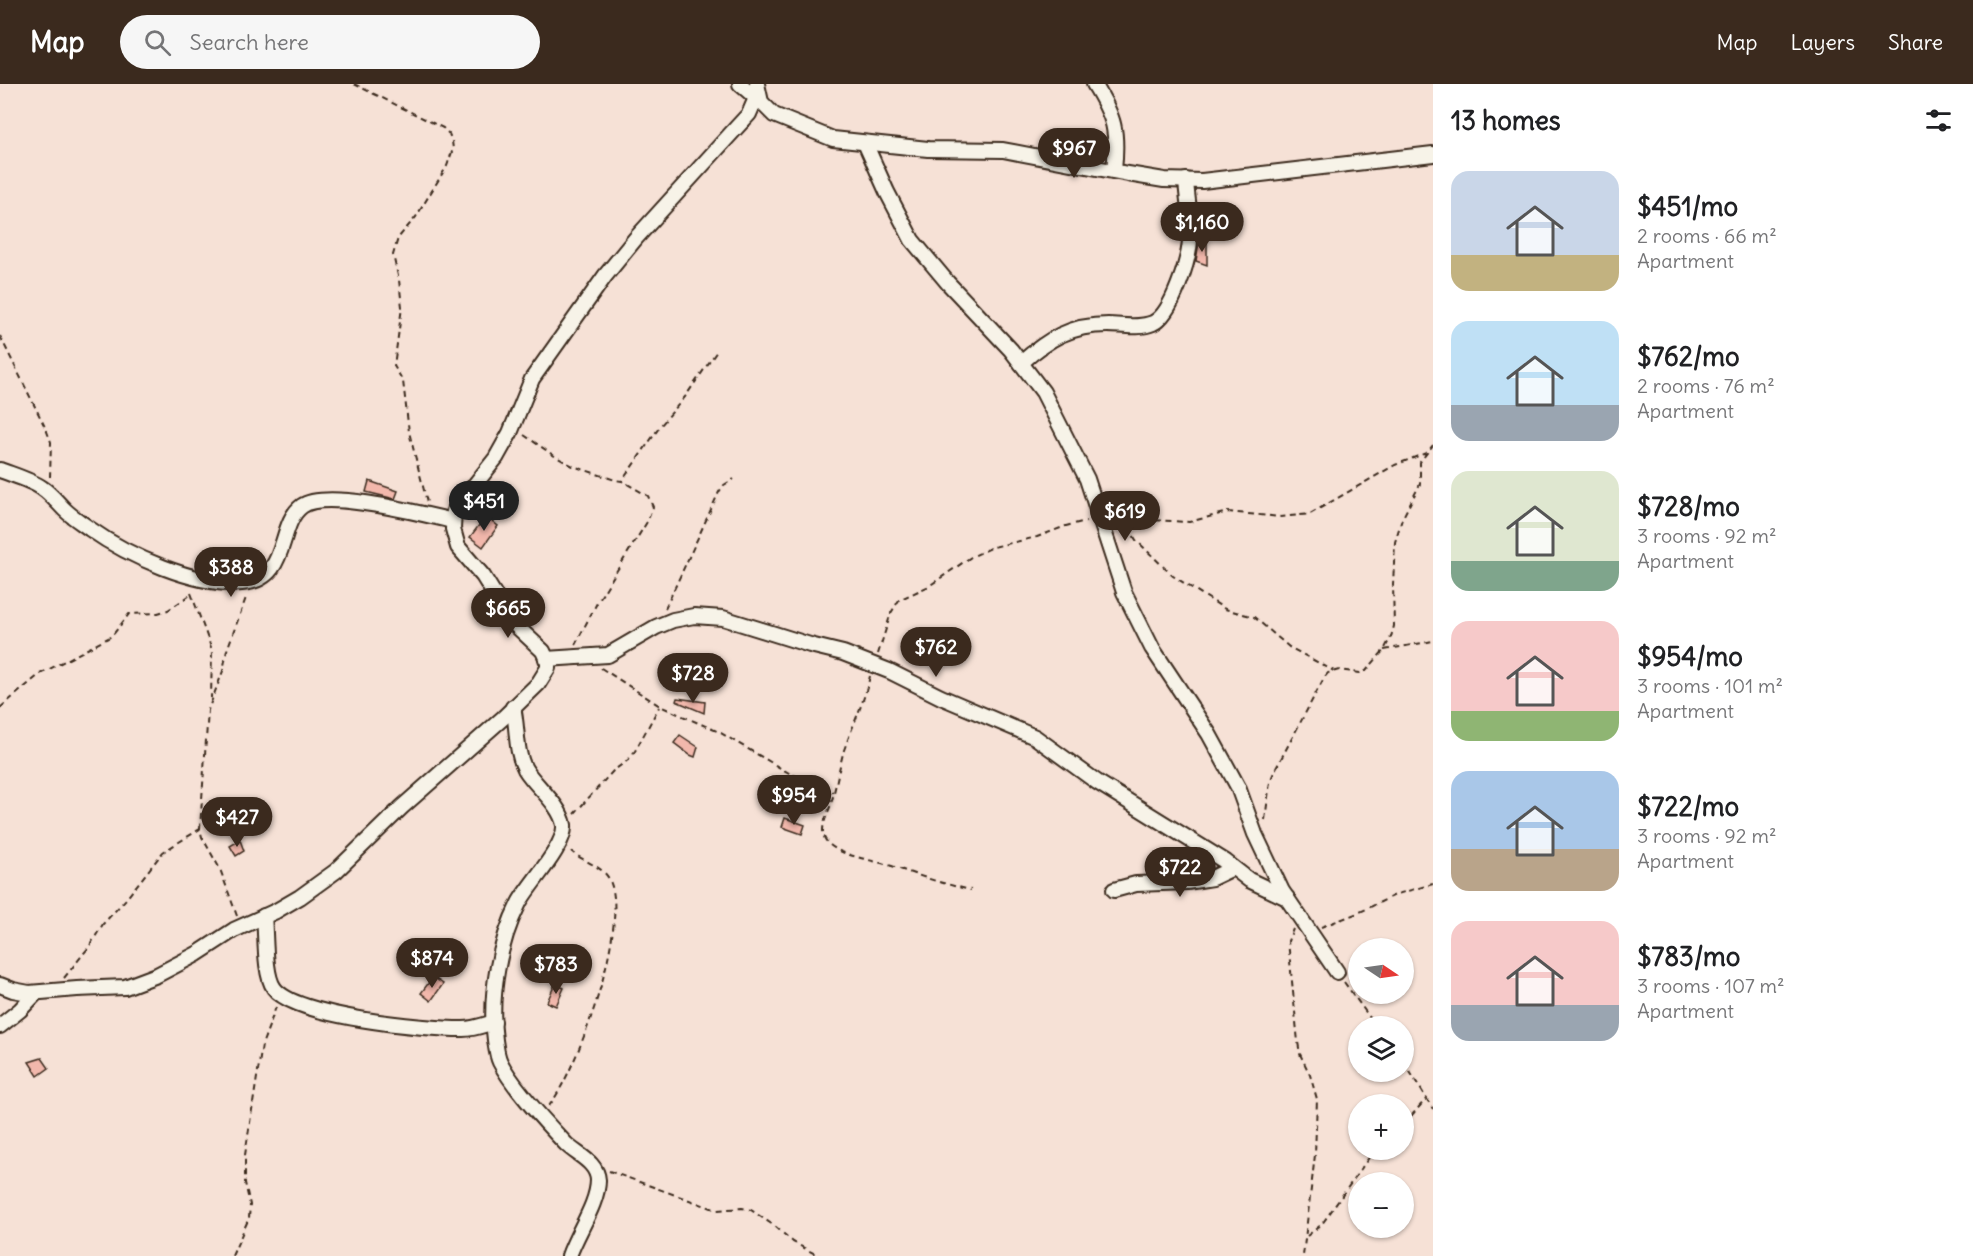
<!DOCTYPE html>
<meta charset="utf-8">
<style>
:root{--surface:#fff;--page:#f6f6f6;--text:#202124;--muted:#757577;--accent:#3b2a1e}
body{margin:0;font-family:Delius,sans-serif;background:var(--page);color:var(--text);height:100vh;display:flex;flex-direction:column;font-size:22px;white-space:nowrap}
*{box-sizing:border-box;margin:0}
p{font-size:20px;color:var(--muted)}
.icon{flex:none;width:33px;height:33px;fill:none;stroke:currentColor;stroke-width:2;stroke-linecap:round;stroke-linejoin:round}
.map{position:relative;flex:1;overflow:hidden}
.details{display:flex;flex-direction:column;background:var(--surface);width:540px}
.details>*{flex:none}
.needle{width:39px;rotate:103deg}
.tools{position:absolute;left:1348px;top:854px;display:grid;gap:12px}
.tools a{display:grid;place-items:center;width:66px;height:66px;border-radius:50%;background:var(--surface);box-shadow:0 2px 4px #0004;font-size:30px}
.price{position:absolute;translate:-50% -51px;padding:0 14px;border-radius:21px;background:var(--accent);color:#fff;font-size:20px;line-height:39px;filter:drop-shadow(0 2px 3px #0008)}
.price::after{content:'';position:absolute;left:50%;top:36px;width:18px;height:14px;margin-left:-9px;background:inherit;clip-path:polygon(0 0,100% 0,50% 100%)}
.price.selected{background:#222;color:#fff}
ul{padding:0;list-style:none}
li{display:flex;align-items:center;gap:18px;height:150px;padding:0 18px}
li span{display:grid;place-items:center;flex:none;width:168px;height:120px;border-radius:18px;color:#555}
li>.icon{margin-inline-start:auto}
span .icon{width:72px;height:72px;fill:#fffc;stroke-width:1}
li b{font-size:26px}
h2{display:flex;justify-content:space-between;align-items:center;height:72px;padding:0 18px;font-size:26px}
header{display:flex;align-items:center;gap:36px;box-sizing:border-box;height:84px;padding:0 30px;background:var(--accent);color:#fff}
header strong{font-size:28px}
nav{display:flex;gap:33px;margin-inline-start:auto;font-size:21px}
.search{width:420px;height:54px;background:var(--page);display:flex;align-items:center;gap:15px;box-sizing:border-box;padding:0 21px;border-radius:33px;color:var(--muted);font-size:22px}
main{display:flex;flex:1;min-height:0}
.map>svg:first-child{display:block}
</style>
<header>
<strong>Map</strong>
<div class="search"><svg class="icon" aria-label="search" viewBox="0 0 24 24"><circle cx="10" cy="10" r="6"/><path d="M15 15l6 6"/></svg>Search here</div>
<nav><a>Map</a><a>Layers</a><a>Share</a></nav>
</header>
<main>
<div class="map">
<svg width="1433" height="1172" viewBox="0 0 1433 1172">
<rect width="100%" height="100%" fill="#f6e1d6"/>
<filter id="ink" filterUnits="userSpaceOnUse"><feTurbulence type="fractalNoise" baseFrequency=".0167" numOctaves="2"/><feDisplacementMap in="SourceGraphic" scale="12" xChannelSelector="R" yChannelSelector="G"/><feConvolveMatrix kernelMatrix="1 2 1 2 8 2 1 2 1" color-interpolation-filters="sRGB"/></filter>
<g filter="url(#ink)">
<g fill="#f2b8ac" stroke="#3b2a1e" stroke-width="1.5">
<polygon points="1199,158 1207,159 1207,181 1196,177"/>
<polygon points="369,397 398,407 395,415 366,408"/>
<polygon points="486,432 498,442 483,463 470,453"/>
<polygon points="677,614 705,618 704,629 676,617"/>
<polygon points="680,651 698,663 695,673 690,671 674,659"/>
<polygon points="796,704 815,709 812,720 793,714"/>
<polygon points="785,734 805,741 802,750 782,743"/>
<polygon points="240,756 244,767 236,772 230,762"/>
<polygon points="433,893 443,900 431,917 421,909"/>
<polygon points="555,900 564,904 556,922 547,918"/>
<polygon points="42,974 49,984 38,992 29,978"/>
</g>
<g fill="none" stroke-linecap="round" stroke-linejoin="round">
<defs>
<g id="street">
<polyline points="740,0 761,18"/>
<polyline points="757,0 761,18 774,31 833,55 928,65 1003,66 1128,90 1164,96 1202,97 1433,70"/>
<path d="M1094 0C1115 34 1118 47 1114 87"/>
<polyline points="865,59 887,108 912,156 948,199 1011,266 1043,308 1087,395 1124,508 1152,564 1209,650 1238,703 1255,750 1282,807 1337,888"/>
<path d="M1021 279C1048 255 1070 241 1108 241 1122 241 1139 245 1153 239 1172 230 1189 176 1190 156 1192 137 1187 116 1186 96"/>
<path d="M0 386C13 391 31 396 42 404 50 409 58 419 65 426 72 433 82 439 90 445 128 472 196 502 242 499 291 495 276 441 302 422 326 405 423 430 453 437"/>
<polyline points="546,575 608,571 656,543 673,536 694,532 723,534 810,561 843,569 889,587 941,613 1035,653 1097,698 1226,778 1249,796 1287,814"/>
<path d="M513 623C518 644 515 667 525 685 536 703 560 720 564 741 566 762 529 800 519 819 499 858 489 913 495 956 496 963 497 972 500 978 512 1002 547 1040 566 1060 577 1071 597 1078 598 1096 598 1120 577 1148 569 1172"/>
<polyline points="1114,806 1136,800 1187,798 1212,794 1233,784"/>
<path d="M264 832C266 851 264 890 274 904 294 933 426 945 463 945 473 945 484 941 494 938"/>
<polyline points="0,901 13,906 29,909 77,905 125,903 157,891 197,870 234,846 276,827 300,813 336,787 402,723 503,634 538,600 548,584 548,578 543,567 511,537 483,492 458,463 453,445 454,427 496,374 510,349 532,295 605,192 636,154 737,43 749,30 756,14"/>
<polyline points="0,942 20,926 36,909"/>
</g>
</defs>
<use href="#street" stroke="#3b2a1e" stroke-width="18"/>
<g stroke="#3b2a1e" stroke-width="2" stroke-dasharray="6 4.5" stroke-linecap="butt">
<polyline points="354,0 443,44 449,50 452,57 453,65 447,82 416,133 398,154 393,171 399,196 402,223 394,282 403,297 409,348 427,418"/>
<polyline points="0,252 46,345 51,358 50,393"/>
<polyline points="524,351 556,373 573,382 615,396 622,397 661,341 685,313 717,267"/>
<polyline points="1113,434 1189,438 1228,428 1281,433 1310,430 1395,381 1426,369"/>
<polyline points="1123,434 1136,456 1173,492 1225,525 1254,533 1289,563 1334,587"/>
<polyline points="191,509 212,566 211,614"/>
<polyline points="665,525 719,408 724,401 734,395"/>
<polyline points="575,561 598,517 647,438 653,423 648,412 622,397"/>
<polyline points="1384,566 1433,557"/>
<polyline points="878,570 891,529 899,516 929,502 971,473 993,463 1037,453 1066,442 1086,437"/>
<polyline points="601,584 660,622 719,648 789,689 833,708"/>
<path d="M870 592C864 618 853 641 844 666 839 684 836 702 831 720 828 730 819 744 825 755 834 772 875 776 892 782 918 792 944 800 971 806"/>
<polyline points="0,624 40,590 112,552 129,530 158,529 168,526 192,510"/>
<polyline points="574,730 613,687 628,676 635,667 659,623"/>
<polyline points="1265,736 1270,698 1274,688 1324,594 1328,589 1339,586 1360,589 1366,587 1384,566 1391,553 1394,542 1393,501 1395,458 1402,435 1420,400 1420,378 1433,361"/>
<polyline points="237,832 220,785 202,753 200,745 208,626 223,587 227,566 247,511"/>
<polyline points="1321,843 1358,829 1397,810 1433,800"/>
<polyline points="1293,845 1288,857 1298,958 1300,970 1310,991 1317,1015 1315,1071 1303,1172"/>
<polyline points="64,894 89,863 103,840 126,815 163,768 200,745"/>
<polyline points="1344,898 1376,942"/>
<polyline points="1404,978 1433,1025"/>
<path d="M549 1022C578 985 630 841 610 797 604 782 583 778 571 767"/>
<polyline points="1404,1040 1427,1014"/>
<polyline points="609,1087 717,1126 742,1124 751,1126 776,1143 793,1158 819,1172"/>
<polyline points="1307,1152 1322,1140 1375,1065"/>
<polyline points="232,1172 249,1134 250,1121 245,1099 245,1071 262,961 276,923"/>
</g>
<use href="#street" stroke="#f7f3e8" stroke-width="14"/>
</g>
</g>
</svg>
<div class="tools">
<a><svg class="needle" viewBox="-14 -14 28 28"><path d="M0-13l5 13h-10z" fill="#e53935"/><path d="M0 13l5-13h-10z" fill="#757577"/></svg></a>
<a><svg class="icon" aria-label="layers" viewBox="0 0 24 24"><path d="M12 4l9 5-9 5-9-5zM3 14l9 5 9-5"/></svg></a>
<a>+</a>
<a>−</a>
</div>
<b class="price" style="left:1074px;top:95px">$967</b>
<b class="price" style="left:1202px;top:169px">$1,160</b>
<b class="price selected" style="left:484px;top:448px">$451</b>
<b class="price" style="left:1125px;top:458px">$619</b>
<b class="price" style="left:231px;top:514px">$388</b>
<b class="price" style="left:508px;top:555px">$665</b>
<b class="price" style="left:936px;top:594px">$762</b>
<b class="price" style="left:693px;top:620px">$728</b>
<b class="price" style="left:794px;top:742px">$954</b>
<b class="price" style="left:237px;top:764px">$427</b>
<b class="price" style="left:1180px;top:814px">$722</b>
<b class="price" style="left:432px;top:905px">$874</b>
<b class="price" style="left:556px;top:911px">$783</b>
</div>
<section class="details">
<h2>13 homes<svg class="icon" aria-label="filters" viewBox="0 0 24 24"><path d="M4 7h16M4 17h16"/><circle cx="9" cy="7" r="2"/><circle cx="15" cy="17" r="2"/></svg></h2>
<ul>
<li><span style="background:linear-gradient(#c9d6e8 70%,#c2b280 0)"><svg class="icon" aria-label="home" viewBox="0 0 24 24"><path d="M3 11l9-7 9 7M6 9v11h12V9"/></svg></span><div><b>$451/mo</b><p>2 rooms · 66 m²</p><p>Apartment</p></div></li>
<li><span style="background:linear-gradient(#bfe0f5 70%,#9aa5b1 0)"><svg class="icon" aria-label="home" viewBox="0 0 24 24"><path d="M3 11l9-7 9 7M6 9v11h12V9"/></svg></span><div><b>$762/mo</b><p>2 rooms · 76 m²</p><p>Apartment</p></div></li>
<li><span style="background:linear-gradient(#dfe7d0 75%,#7fa58c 0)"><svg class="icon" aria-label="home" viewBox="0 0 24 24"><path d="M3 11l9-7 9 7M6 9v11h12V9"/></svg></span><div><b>$728/mo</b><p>3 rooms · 92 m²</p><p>Apartment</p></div></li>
<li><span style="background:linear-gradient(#f6c9c9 75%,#8fb573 0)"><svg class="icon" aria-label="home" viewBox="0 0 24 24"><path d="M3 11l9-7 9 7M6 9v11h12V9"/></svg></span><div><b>$954/mo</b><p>3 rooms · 101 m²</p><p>Apartment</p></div></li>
<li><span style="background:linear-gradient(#a9c7e8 65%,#b9a48a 0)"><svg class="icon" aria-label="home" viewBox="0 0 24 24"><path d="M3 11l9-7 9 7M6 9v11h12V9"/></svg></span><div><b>$722/mo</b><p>3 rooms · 92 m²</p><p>Apartment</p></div></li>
<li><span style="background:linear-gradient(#f6c9c9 70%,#9aa5b1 0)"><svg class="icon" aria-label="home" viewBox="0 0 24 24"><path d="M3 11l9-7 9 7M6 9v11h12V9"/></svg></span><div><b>$783/mo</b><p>3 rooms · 107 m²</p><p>Apartment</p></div></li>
</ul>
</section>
</main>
